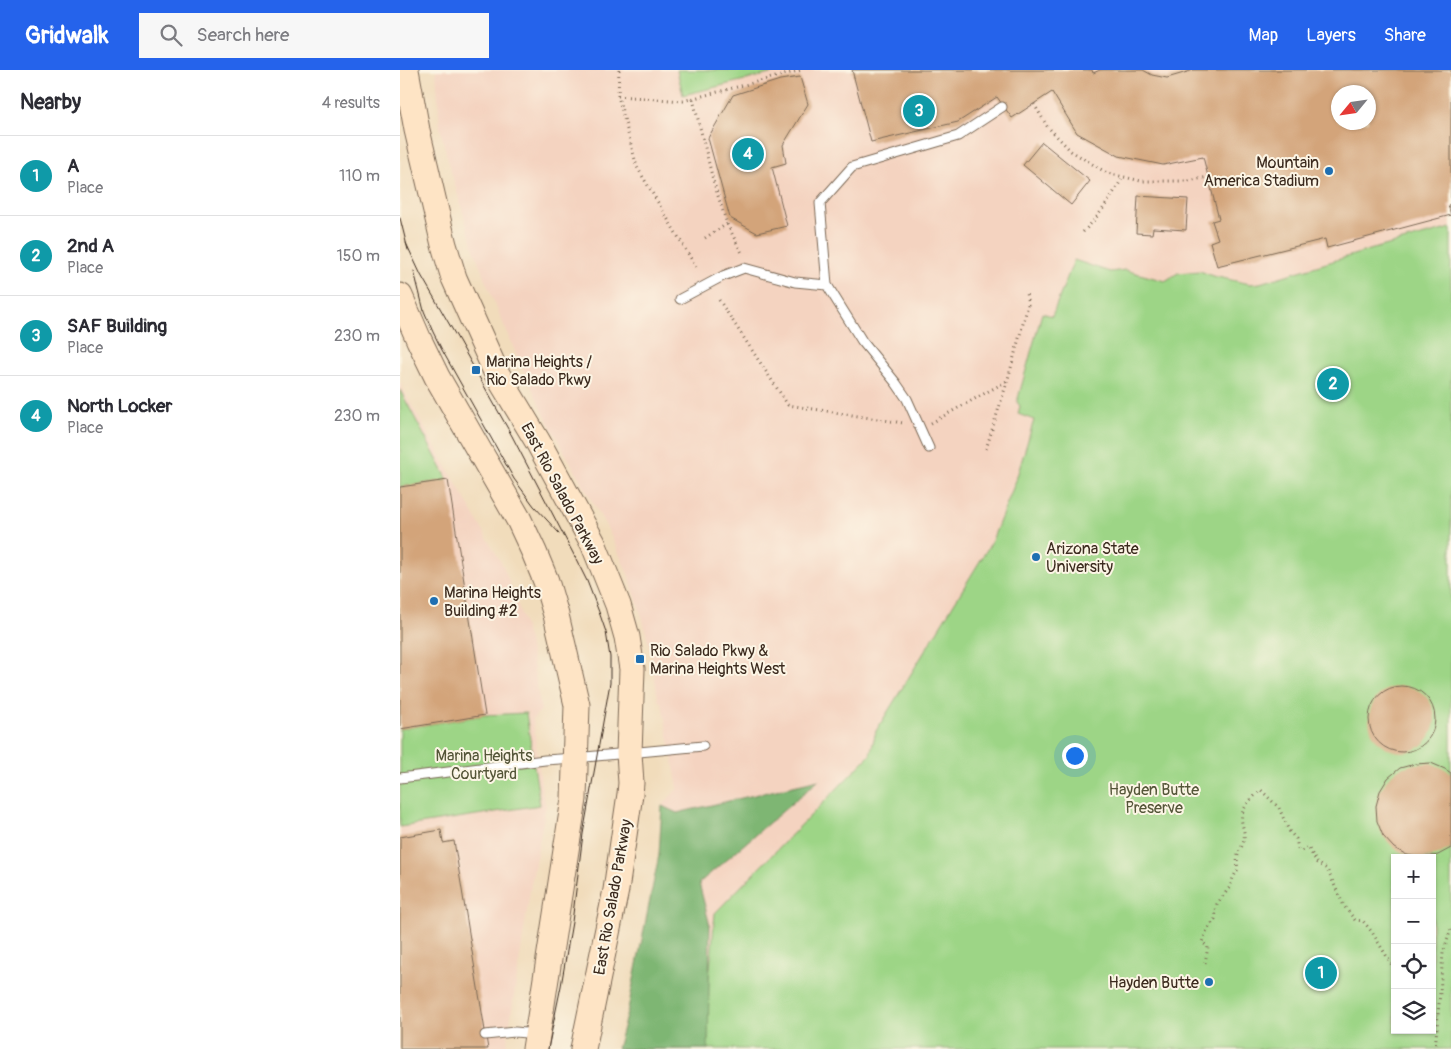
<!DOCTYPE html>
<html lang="en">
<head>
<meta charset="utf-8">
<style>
  :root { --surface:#fff; --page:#f7f7f7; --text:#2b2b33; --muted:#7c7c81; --line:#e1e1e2; --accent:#2563eb }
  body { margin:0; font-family:Pangolin,sans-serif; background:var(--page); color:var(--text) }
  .controls { position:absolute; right:15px; bottom:15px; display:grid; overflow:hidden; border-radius:0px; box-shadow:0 1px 4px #0004 }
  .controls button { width:45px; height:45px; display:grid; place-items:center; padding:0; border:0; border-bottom:1px solid var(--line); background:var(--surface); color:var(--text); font:25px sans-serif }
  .compass { position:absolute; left:931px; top:15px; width:45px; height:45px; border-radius:50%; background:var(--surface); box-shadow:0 1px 4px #0004; rotate:241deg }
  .you { position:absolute; left:674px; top:685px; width:18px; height:18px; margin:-12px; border:4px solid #fff; border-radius:50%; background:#1a73e8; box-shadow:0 0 0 8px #1a73e833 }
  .badge { display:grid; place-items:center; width:32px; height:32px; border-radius:50%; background:var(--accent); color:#fff; font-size:16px; font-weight:700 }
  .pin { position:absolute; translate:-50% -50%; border:2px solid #fff; box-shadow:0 1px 5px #0006 }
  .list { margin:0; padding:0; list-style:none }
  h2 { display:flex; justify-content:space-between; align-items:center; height:65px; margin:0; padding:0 20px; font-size:21px }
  h2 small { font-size:16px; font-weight:400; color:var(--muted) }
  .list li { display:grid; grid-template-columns:32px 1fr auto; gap:15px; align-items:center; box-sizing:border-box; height:80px; padding:0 20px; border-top:1px solid var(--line) }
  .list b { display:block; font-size:19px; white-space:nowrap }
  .list p { margin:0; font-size:16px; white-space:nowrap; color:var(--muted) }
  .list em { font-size:16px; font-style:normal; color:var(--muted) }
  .icon { flex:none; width:28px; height:28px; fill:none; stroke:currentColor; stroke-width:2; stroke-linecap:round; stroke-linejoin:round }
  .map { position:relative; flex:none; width:1051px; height:979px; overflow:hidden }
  header { display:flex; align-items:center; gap:30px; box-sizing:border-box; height:70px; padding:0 25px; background:var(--accent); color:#fff }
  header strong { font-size:24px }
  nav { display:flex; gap:28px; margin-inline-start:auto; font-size:18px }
  .search { width:350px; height:45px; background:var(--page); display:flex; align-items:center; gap:12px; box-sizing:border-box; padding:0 18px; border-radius:0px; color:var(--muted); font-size:19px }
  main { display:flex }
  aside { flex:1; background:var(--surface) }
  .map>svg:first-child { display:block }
  .built { fill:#f4d3c0; fill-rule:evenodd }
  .green { fill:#9dd586; stroke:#6c8052; fill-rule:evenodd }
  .forest { fill:#7eb673; stroke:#5c7048 }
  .building { fill:#d3a47a; fill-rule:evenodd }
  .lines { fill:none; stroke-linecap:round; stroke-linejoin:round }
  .service-casing { stroke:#7b6855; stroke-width:11 }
  .secondary-casing { stroke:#7b6855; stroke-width:27 }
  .path { stroke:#7b6855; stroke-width:3; stroke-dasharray:1 4; stroke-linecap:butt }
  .service { stroke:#fff; stroke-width:9 }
  .secondary { stroke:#fee4c5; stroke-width:25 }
  .tram { stroke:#3b2a1e; stroke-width:1 }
  .poi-dot { fill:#1f6fb2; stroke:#fcf5e5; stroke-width:2 }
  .labels { text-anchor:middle; stroke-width:4; stroke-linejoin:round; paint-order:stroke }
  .poi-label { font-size:16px; fill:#3b2a1e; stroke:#fcf5e5; text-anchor:start }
  .street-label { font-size:16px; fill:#3b2a1e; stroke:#fcf5e5 }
  .park-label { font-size:16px; fill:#545538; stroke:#fcf5e5 }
</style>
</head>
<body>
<header>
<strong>Gridwalk</strong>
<div class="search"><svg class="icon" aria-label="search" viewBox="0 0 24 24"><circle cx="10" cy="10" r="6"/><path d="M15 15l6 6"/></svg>Search here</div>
<nav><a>Map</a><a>Layers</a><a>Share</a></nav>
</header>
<main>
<aside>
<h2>Nearby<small>4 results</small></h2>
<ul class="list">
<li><span class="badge" style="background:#0f9aa8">1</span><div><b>A</b><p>Place</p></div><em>110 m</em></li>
<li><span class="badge" style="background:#0f9aa8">2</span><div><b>2nd A</b><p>Place</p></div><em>150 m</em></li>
<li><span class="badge" style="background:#0f9aa8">3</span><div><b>SAF Building</b><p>Place</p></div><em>230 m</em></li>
<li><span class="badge" style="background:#0f9aa8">4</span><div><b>North Locker</b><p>Place</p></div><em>230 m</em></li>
</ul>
</aside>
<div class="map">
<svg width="1051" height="979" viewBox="0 0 1051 979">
  <rect width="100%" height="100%" fill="#fcf5e5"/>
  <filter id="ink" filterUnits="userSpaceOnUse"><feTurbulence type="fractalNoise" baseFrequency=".02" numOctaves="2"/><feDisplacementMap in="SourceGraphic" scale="10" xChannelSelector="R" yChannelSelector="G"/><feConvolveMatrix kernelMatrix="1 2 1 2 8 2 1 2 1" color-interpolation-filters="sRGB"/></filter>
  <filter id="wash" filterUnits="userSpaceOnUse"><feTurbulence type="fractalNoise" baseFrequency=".0096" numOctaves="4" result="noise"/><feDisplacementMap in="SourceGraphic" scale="20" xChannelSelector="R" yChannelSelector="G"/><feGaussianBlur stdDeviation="1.12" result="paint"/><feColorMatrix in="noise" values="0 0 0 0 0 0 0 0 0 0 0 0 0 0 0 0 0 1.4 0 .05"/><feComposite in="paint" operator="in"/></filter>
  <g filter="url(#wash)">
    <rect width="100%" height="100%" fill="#f1dcbb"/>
    <path class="built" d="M36 0H1051V511L222 972 259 785 262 736 278 718 262 634 258 630 252 588 243 550 230 509 211 465 148 352 119 291 86 212 73 177 48 91 40 58ZM938 22H968V52H938Z
      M0 312 6 325 103 496 118 535 129 571 141 640 133 649 142 720 146 736 131 814 106 979H0Z"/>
    <path class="green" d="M277 0H386L283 25Z
      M1051 158V979H221L308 921 315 843 470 685 476 661 591 473 615 413 634 350 618 344 620 336 617 332 642 243 652 246 674 190 710 202 725 200 765 211 778 203 800 201 813 206 850 214 860 213 973 179ZM995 788H1032V960H995Z
      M0 320 48 410 0 417Z
      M126 643 140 735 0 757V659L85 645Z"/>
    <path class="forest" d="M419 710 299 813 310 856 308 979H217L228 939 259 785 262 736 277 743Z"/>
    <g id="blocks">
      <path class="building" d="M452 0H692L693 3 700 0H743L752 5 767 8 794 0H1051V134L1048 135 1051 145 927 178 925 169 817 196 810 172 818 169 812 151 819 149 803 87 763 95 719 86 677 63 652 22 612 48 597 27 558 52 471 72ZM938 22H968V52H938Z
        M400 7 408 34 383 75 386 93 372 97 387 156 357 163 330 148 308 68 333 25 380 10Z
        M642 72 690 111 671 135 623 95Z
        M738 126 788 129 786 160 753 158 752 164 736 163Z
        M48 410 85 645 0 659V417Z
        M969 649a33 33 0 1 1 66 0a33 33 0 1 1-66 0Z
        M1031 693 1045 699 1051 703V778L1038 785 1022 788 1007 785 994 778 983 766 977 751 976 736 980 721 988 708 1000 698 1015 694Z
        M41 760 43 773 54 771 88 979H0V767Z"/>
    </g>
  </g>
  <g filter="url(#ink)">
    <use href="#blocks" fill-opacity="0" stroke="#7b6855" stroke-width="1"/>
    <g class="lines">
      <g class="service-casing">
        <path id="service" d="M280 229 323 206 344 198 395 212 427 215
          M529 378 507 329 496 313 462 271 427 215 420 133 452 97 558 66 602 37
          M0 708 145 690 175 688 303 676
          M85 965 115 962 137 964"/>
      </g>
      <g class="secondary-casing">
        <path id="secondary" d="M6 0 17 60 44 175 54 208 97 304 138 372 193 473 218 535 227 567 232 599 229 683 231 713 230 724 216 820 183 979
          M0 226 19 270 37 307 119 450 134 482 146 511 156 545 177 635 174 729 135 979"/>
      </g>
      <path class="path" d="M219 0 218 26 237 97 296 197
        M218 26 283 31 402 0
        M293 29 313 110 327 154 343 185
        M634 34 647 56 671 81 707 103 741 111H788L808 107
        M683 162C701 144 710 129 723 107
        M305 168 327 154
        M319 230 388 335 503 353
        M531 353 607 311
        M586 379 608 309 628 235 626 223
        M805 893 808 877 802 872 807 860 815 849 817 834 830 817 833 808 838 799C835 782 841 783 844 769 845 763 843 758 842 753 839 739 852 728 861 720L879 738 889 761 896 769 898 779 901 781 908 777 917 793 927 799 944 836 955 850 963 851 972 862 995 900
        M1032 944 1037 946
        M1035 979 1040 923 1043 883 1051 859"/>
      <use href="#service" class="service"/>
      <use href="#secondary" class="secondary"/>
      <path class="tram" d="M0 148 8 180
        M6 173 21 205 59 271 112 366 174 485 187 511 199 542 206 562 210 587V613L183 764 172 852 161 916 148 979
        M14 201 24 241 33 262 42 280 114 409 134 436 159 463"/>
    </g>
  </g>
  <g class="poi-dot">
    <circle cx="929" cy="101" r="5"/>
    <rect x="71" y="295" width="10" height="10" rx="2.5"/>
    <circle cx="636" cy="487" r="5"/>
    <circle cx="34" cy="531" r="5"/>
    <rect x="235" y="584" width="10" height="10" rx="2.5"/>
    <circle cx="809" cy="912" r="5"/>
  </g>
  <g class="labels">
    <g class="poi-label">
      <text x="919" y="98" text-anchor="end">Mountain<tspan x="919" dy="18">America Stadium</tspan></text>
      <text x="86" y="297">Marina Heights /<tspan x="86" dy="18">Rio Salado Pkwy</tspan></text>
      <text x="646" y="484">Arizona State<tspan x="646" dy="18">University</tspan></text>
      <text x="44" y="528">Marina Heights<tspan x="44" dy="18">Building #2</tspan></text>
      <text x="250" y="586">Rio Salado Pkwy &amp;<tspan x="250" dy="18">Marina Heights West</tspan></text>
      <text x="799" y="918" text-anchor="end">Hayden Butte</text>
    </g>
    <g class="street-label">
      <text transform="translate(163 423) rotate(62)" y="6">East Rio Salado Parkway</text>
      <text transform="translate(212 827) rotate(-80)" y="6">East Rio Salado Parkway</text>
    </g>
    <g class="park-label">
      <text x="84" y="691">Marina Heights<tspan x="84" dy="18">Courtyard</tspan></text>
      <text x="754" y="725">Hayden Butte<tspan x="754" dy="18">Preserve</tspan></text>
    </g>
  </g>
</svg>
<div class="controls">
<button>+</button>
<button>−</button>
<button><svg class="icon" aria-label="locate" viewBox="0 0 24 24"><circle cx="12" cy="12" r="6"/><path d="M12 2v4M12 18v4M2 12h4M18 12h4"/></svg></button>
<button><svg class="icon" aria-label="layers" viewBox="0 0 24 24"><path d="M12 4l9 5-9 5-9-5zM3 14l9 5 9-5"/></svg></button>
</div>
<svg class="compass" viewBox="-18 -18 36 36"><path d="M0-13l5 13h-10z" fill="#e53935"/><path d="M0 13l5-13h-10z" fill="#7c7c81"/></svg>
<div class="you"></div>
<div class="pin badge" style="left:921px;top:903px;background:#0f9aa8">1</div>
<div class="pin badge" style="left:933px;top:314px;background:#0f9aa8">2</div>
<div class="pin badge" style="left:519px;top:41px;background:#0f9aa8">3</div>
<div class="pin badge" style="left:348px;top:84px;background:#0f9aa8">4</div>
</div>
</main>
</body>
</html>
